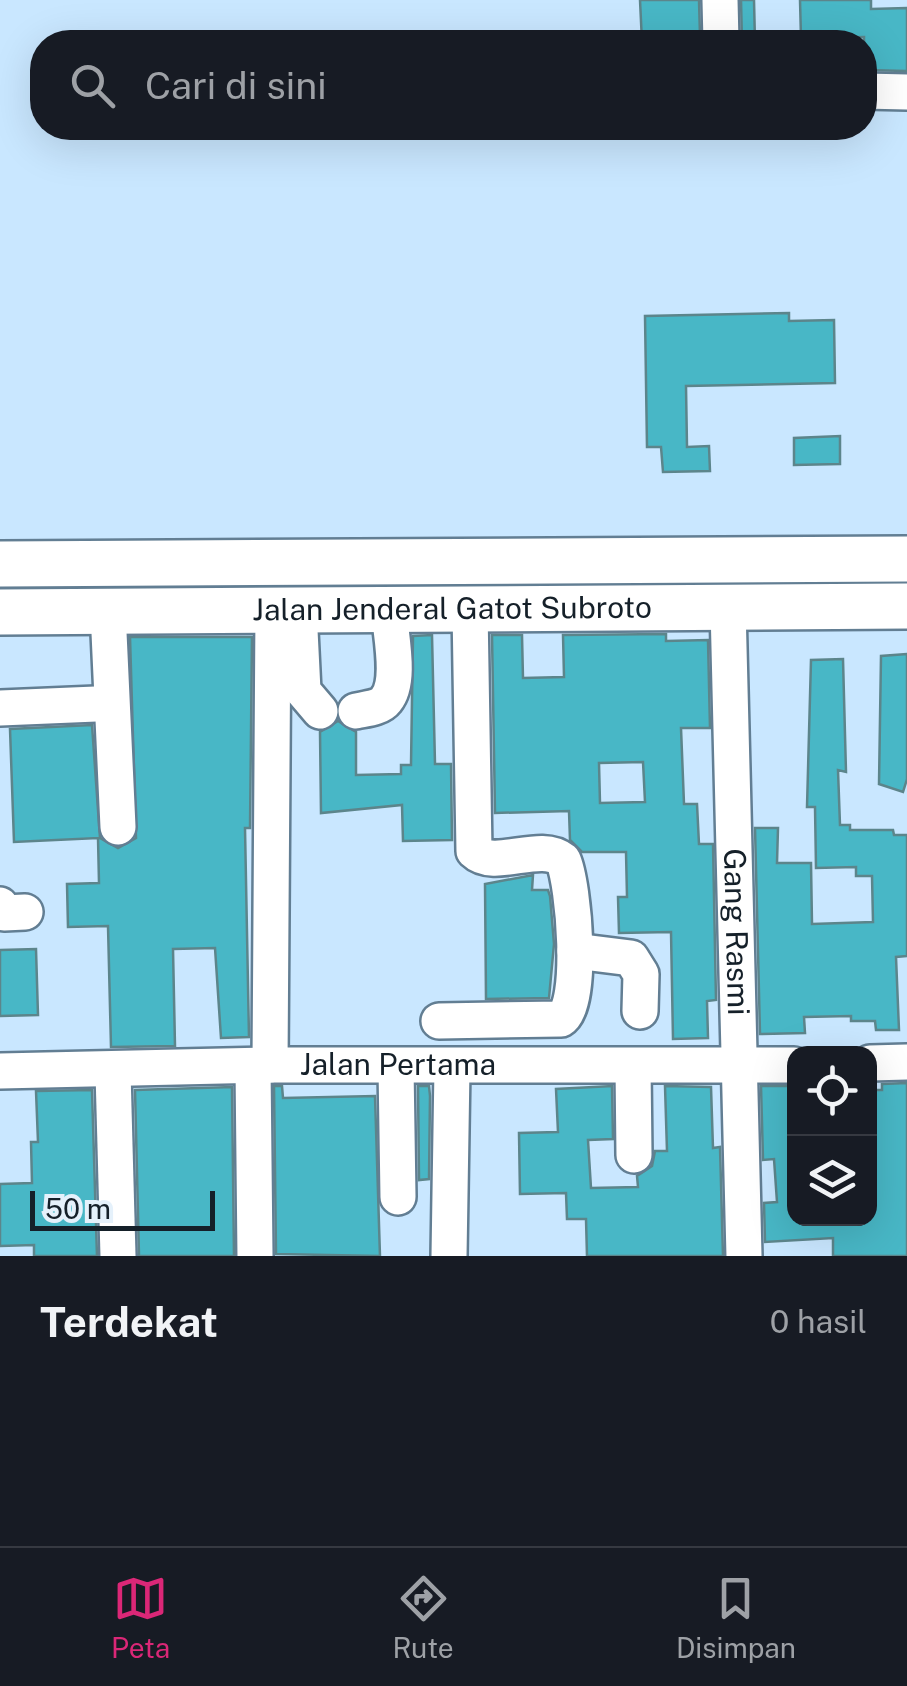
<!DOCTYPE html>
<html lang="id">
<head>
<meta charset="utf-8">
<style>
  :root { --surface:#171b24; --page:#20242c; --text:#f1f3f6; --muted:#9ea1a6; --line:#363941; --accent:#db2777 }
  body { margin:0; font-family:"Public Sans",sans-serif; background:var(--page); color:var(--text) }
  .controls { position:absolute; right:30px; bottom:30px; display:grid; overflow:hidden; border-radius:20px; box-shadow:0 10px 40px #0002 }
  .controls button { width:90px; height:90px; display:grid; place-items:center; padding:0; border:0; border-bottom:2px solid var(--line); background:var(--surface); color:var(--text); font:50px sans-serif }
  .scale { position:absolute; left:30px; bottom:25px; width:185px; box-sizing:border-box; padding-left:10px; border:5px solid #152029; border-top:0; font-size:28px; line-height:35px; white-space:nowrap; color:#152029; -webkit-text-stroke:8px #e5f1fb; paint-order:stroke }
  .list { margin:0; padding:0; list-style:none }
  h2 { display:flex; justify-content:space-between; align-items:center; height:130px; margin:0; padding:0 40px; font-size:42px }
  h2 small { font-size:32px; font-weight:400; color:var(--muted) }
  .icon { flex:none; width:55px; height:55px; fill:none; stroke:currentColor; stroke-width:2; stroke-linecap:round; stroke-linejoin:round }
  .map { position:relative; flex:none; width:907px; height:1256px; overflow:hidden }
  .search { position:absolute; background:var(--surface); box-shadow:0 10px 40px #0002; left:30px; right:30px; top:30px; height:110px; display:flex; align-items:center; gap:25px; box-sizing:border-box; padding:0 35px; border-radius:40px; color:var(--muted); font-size:38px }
  .sheet { height:290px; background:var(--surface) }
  nav { display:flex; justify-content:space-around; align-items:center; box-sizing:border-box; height:140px; border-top:2px solid var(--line); background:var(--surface); font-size:28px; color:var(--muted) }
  nav a { display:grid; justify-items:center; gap:5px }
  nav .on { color:var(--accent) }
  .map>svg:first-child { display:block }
  .building { fill:#48b7c6; stroke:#5c858b; stroke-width:2.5; fill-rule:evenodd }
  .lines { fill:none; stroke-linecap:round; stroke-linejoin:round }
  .minor-casing { stroke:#627e93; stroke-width:40 }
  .major-casing { stroke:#627e93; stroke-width:50 }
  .minor { stroke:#fff; stroke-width:35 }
  .major { stroke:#fff; stroke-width:45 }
  .labels { text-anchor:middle; stroke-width:8; stroke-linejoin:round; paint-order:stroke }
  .street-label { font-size:30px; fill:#152029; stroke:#e5f1fb }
</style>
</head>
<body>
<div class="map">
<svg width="907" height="1256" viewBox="0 0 907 1256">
  <rect width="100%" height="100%" fill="#c9e7ff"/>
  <path class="building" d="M640 0H699L700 36 677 37V42H642Z
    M741 0H754L755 42H742Z
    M800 0H871V9L907 8V71L864 70V37L801 38Z
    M789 313V321L834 320 835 383 686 386 687 447 709 446 710 471 663 472 661 447H647L645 316Z
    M840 436V464L794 465V438Z
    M666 634V641L708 640 710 728H681L684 804H697L699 844H713L716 1000 707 1001 708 1038 673 1039 671 932 619 933 618 897H627L626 852H582L570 840 569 811 495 813 492 635H522L523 678 564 677 563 635ZM643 762 645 802 600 803 599 763Z
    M432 635 435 764H451L452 840 403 841 402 805 321 813 320 732 338 721 356 732V775L401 774V765H411L413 636Z
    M130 637H252L250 828H245L249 1037 221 1038 215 948 173 949 175 1046 111 1047 108 926 68 927 67 884 99 883 98 838 14 842 10 729 92 725 100 838 118 848 136 838Z
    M907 654V779L903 792 879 784 881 656Z
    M843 659 846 772 838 770 840 825H850V830H893L894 835H907V956L896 957 899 1030H876L875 1021H851V1016L804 1017 805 1033 760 1034 755 828H778L777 863H811L812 924 873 922 872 876H856V867L816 868 815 807H807L811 660Z
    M533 875 532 890H548L550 896 554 944 549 998 486 999 485 884Z
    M36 949 38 1015 0 1016V950Z
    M907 1083V1256H833V1238L765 1242 764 1203 777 1202 774 1159 763 1160 761 1086H794V1218H870V1090H882V1084Z
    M274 1086H282L283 1098 375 1096 380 1256 276 1254Z
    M418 1086H429L430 1096 429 1179 419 1180Z
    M612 1086 613 1139 588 1140 591 1188 638 1187 637 1176 652 1166 655 1151H667L665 1086 711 1087 713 1148 720 1147 723 1256H587L586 1219H567L566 1193 520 1194 519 1133 558 1132 556 1089Z
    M232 1087 234 1256H139L135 1090Z
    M92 1090 97 1256H34V1245L0 1246V1184L32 1183 31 1142H38L36 1091Z"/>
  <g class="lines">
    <g class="minor-casing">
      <g id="minor">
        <path d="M720 0 721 42"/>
        <path d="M864 91 907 92"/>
        <path id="s1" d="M728 607 744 1256"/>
        <path d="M299 610 303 691 320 711"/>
        <path d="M108 611 118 827"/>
        <path d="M0 708 96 704"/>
        <path d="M356 711C365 709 380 708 386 700 402 681 390 633 389 609"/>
        <path d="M0 905 4 913 25 912"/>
        <path d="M575 951 631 958 641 974 640 1011"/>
        <path d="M439 1021 561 1019C584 1006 574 884 563 860 540 841 495 871 474 851L470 609"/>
        <path d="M870 1063 907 1062"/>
        <path d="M270 1065 273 610"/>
        <path d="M253 1067 255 1256"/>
        <path d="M396 1067 398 1197"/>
        <path d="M633 1067 634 1155"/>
        <path id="s2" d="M0 1071 270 1065H794"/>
        <path d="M113 1072 118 1256"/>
        <path d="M449 1256 452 1068"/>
      </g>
    </g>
    <g class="major-casing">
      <g id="major">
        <path d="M0 564 907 559"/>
        <path id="s3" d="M0 612 907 606"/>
      </g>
    </g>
    <use href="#minor" class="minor"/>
    <use href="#major" class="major"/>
  </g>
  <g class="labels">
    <g class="street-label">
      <text dy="10" stroke="none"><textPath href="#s3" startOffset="452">Jalan Jenderal Gatot Subroto</textPath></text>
      <text dy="10" stroke="none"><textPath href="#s1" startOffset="325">Gang Rasmi</textPath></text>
      <text dy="10" stroke="none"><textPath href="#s2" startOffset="398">Jalan Pertama</textPath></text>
    </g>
  </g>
</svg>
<div class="controls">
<button><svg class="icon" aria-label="locate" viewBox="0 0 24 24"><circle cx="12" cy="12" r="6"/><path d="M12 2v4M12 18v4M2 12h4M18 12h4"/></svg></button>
<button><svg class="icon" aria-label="layers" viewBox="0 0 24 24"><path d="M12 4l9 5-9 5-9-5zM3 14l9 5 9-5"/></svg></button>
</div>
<div class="scale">50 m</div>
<div class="search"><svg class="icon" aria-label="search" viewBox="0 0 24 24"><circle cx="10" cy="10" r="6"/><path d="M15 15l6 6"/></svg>Cari di sini</div>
</div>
<section class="sheet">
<h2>Terdekat<small>0 hasil</small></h2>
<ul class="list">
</ul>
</section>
<nav>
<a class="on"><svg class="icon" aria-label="map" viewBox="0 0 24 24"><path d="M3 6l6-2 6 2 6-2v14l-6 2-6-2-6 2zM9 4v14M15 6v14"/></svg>Peta</a>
<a><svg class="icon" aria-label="directions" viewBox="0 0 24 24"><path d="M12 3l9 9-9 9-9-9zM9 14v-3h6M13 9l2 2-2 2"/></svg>Rute</a>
<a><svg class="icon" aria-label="saved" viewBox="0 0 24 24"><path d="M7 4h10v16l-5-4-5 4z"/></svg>Disimpan</a>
</nav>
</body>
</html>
